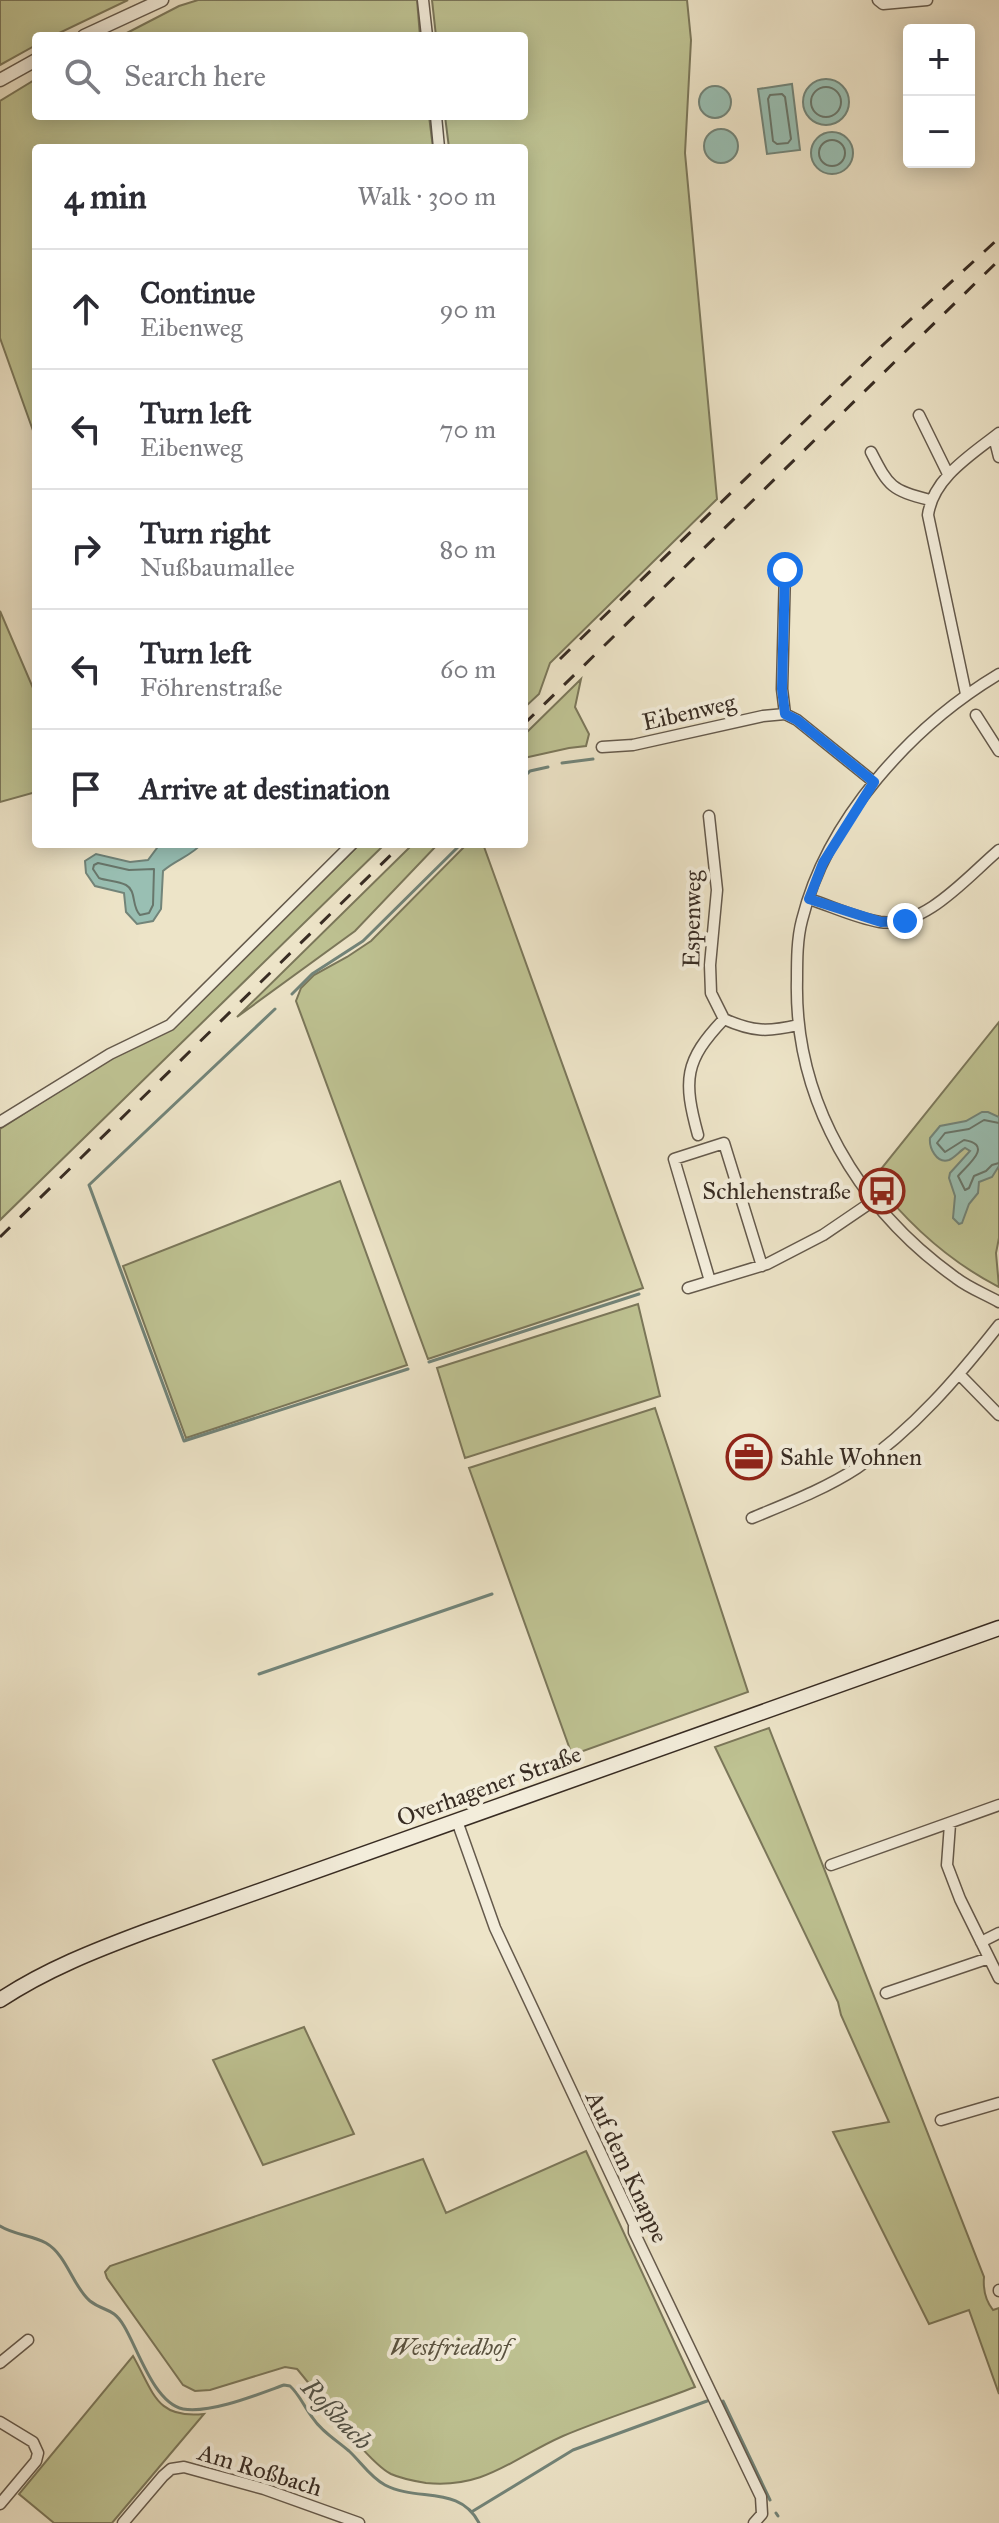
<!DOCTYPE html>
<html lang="en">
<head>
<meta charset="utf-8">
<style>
  :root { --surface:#fff; --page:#f2f2f3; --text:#2b2b33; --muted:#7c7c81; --line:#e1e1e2 }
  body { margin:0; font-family:"IM FELL Great Primer",serif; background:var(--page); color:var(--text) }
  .controls { position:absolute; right:24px; top:24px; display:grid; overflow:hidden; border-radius:8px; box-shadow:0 4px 20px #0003 }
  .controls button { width:72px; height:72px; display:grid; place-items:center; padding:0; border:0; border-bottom:2px solid var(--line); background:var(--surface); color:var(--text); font:40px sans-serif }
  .stop { position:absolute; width:24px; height:24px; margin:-18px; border:6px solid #1a73e8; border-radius:50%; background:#fff }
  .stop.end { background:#1a73e8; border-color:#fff; box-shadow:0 2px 8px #0008 }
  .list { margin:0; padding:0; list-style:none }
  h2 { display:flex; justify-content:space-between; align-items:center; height:104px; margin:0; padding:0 32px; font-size:34px }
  h2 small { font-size:26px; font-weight:400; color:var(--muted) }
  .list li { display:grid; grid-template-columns:52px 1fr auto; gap:24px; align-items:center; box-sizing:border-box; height:120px; padding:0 32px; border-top:2px solid var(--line) }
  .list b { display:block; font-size:30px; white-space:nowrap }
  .list p { margin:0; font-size:26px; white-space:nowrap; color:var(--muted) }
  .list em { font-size:26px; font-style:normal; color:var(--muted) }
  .icon { flex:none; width:44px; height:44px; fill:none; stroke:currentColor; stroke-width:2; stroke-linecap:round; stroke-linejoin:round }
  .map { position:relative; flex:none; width:999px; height:2523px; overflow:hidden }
  .search { position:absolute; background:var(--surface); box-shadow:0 4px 20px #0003; left:32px; top:32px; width:496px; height:88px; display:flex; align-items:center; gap:20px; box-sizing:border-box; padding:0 28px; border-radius:8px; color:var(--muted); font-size:30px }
  .panel { position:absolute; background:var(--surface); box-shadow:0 4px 20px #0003; left:32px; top:144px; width:496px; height:704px; border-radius:8px }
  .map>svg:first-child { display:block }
  .green { fill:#bec292; stroke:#7b775a; stroke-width:2 }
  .water { fill:#99bfb3; stroke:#728479; stroke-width:2 }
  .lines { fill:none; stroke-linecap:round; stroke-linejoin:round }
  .shore { stroke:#68766b; stroke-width:2 }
  .stream { stroke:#728479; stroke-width:3 }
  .minor-casing { stroke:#655a4c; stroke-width:13 }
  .tertiary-casing { stroke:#655a4c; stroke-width:15 }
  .secondary-casing { stroke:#382c23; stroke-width:17 }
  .minor { stroke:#f3eddb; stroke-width:10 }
  .tertiary { stroke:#f3eddb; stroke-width:12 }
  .secondary { stroke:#f3eddb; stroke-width:14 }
  .rail { stroke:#382c23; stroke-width:3; stroke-dasharray:14 14; stroke-linecap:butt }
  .route { stroke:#1a73e8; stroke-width:10 }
  .labels { text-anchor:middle; stroke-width:8; stroke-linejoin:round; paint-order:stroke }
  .street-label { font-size:24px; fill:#382c23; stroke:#f3eddb }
  .poi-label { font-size:24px; fill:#382c23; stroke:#f3eddb; text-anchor:end }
  .park-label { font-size:24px; font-style:italic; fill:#5a523f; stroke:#f3eddb }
  .water-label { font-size:26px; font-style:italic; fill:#505147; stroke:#f3eddb }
</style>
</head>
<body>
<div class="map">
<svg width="999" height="2523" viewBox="0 0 999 2523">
  <rect width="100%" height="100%" fill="#ede4c8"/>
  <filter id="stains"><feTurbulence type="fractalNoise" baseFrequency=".0025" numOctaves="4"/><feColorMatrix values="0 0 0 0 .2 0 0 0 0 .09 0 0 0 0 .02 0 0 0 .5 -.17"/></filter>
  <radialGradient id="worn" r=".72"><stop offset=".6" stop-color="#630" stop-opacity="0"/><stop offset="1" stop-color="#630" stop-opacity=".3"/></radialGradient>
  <path class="green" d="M0 0H128L53 36H36V45L0 65Z
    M198 0H417L420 36H121L179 6Z
    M432 0H687L691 40 685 153 717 499 550 663 539 694 524 708V148H449L445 116H524V36H436Z
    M36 79V116H429L433 148H36V439L0 338V101Z
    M0 611 36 695V792L0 802Z
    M581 679 575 707 589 734 586 746 569 748 524 758V735Z
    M360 844H385L0 1220V1129L111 1058 172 1029Z
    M413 844H438L355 931 237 1017Z
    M467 844H483L643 1288 428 1359 296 1001 301 988 314 975 347 957 371 941Z
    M999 1022V1238L996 1253 999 1287C948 1261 908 1224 873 1179Z
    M340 1181 407 1365 186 1438 123 1266Z
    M638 1304 660 1396 465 1458 437 1368Z
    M655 1408 748 1692 572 1755 469 1468Z
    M769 1728 984 2277C983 2289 985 2300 993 2310L999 2308V2394L969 2310 929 2324 833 2132 889 2122 841 2015 838 2002 715 1747Z
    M304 2027 354 2134 263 2165 213 2060Z
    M586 2151 695 2387C651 2404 606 2418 563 2436 513 2458 485 2489 426 2483 414 2481 402 2479 391 2474 366 2461 318 2393 297 2369L285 2367 210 2390 195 2391 183 2385 107 2278 105 2272 110 2266 423 2159 446 2213Z
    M133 2356C154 2393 156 2419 204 2414L112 2523H54L19 2494Z"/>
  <path class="water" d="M803 102a23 23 0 1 1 46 0a23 23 0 1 1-46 0Z
    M792 84 800 150 767 154 758 89Z
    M699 102a16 16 0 1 1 32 0a16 16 0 1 1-32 0Z
    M704 146a17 17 0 1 1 34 0a17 17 0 1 1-34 0Z
    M811 153a21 21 0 1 1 42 0a21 21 0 1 1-42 0Z
    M160 844H201C193 855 175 860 163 871L161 909 153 921 137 924 126 912 124 893 95 886 86 873 85 861 96 854 130 862 148 860Z
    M982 1112H988L999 1117V1166L992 1177 979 1182 978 1193 969 1204 962 1223 959 1224 953 1218 955 1196 949 1178 950 1173 970 1151 965 1148C961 1150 954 1158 949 1160 936 1164 929 1147 930 1138L940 1126 966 1121Z"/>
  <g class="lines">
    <path class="shore" d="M811 102a15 15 0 1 1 30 0a15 15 0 1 1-30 0Z
      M782 94 785 97 791 139 788 143 777 144 773 141 768 99 770 95Z
      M819 153a13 13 0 1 1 26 0a13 13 0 1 1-26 0Z
      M98 863 129 870 154 869 153 905 149 913 140 915C131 906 137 891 126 885 118 881 107 881 99 878L93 869 94 865Z
      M999 1123 984 1120 969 1129 945 1133 937 1143 945 1152 964 1140C995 1145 966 1166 958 1176L965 1190 969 1188 974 1176 986 1171 992 1165 999 1163"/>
    <path class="stream" d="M562 763 593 759
      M524 777 530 771 548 767
      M292 994 312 974 363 941 461 844
      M275 1009 89 1185 184 1441 408 1369
      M429 1362 639 1294
      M259 1674 492 1594
      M0 2226C14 2235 32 2235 46 2243 67 2255 73 2287 90 2301 104 2312 113 2307 124 2326 138 2349 154 2403 183 2409 210 2414 259 2394 284 2385L290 2386C300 2395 304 2407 312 2417 321 2431 336 2440 349 2451 361 2462 370 2477 385 2485 418 2502 460 2485 479 2523
      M723 2401 770 2500
      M473 2511 573 2450 707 2401
      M776 2513 778 2516"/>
    <g class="minor-casing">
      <path id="minor" d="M423 0 427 36
        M878 0 883 4 927 0
        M436 116 439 148
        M919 415 948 474
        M994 437 999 457
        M871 452C889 487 891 490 930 500
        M999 674C912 726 827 819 802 920 797 939 797 960 797 980 794 1101 859 1209 956 1278 969 1288 985 1294 999 1302
        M966 694 928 515C933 478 971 455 999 433
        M785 714 782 689 785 570
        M976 715 999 751
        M602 747 633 745 763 716 785 714 797 720 874 782
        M709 816 717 890 710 965 711 993 724 1019
        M809 899C831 906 856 918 880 922 925 928 967 877 999 850
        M0 1122 110 1054 170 1025 352 844
        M698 1135C683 1080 684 1061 724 1019 753 1032 768 1032 798 1025
        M710 1281 674 1159 724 1143 762 1266
        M688 1288 767 1264 823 1235 873 1201
        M960 1375 999 1415
        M752 1518C788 1503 825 1489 857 1468 913 1430 958 1377 999 1325
        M457 1821 495 1928 634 2224V2232L761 2497 762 2514 754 2523
        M950 1824 947 1865 960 1899 999 1978
        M831 1865 999 1805
        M981 1942 999 1933
        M886 1993 989 1958
        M941 2120 999 2103
        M999 2291V2290
        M0 2363 28 2340
        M0 2422 33 2442 38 2453 36 2461 0 2504
        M123 2523 163 2476 171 2469 184 2467 264 2489 359 2523"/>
    </g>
    <g class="tertiary-casing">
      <path id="tertiary" d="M84 36 162 0
        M0 80 36 60"/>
    </g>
    <g class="secondary-casing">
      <path id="secondary" d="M0 2000C45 1970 96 1950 147 1931L999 1628"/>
    </g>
    <use href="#minor" class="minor"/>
    <use href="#tertiary" class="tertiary"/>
    <use href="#secondary" class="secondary"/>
    <path class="rail" d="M560 659 885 343 999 238
      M524 724 999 260
      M0 1237 402 844"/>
  </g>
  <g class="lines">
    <path class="route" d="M785 570 782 689 785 714 797 720 874 782 823 863 809 899 881 922 905 921"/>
  </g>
  <defs>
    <g id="bus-ring" transform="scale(2.3)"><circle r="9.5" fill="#f3eddb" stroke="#8f2418" stroke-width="1.5"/><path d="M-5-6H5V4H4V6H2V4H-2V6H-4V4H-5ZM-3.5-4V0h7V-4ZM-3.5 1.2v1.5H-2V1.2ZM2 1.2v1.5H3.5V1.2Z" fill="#8f2418"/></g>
    <g id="office-ring" transform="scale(2.3)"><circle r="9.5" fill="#f3eddb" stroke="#8f2418" stroke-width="1.5"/><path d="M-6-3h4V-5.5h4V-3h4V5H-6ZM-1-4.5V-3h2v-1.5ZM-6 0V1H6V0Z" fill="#8f2418"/></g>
  </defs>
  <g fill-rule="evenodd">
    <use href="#bus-ring" x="882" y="1191"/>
    <use href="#office-ring" x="749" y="1457"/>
  </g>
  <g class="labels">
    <g class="street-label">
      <text transform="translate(689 712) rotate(-13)" y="8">Eibenweg</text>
      <text transform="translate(692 919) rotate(-89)" y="8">Espenweg</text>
      <text transform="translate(489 1786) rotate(-20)" y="8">Overhagener Straße</text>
      <text transform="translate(627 2167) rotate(65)" y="8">Auf dem Knappe</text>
      <text transform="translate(260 2470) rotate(17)" y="8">Am Roßbach</text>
    </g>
    <g class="poi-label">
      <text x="851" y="1199">Schlehenstraße</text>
      <text x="780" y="1465" text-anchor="start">Sahle Wohnen</text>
    </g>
    <g class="park-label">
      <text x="450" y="2355">Westfriedhof</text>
    </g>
    <g class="water-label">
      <text transform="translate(337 2414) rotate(46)" y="9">Roßbach</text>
    </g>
  </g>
  <rect width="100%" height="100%" filter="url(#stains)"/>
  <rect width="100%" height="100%" fill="url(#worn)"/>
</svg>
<div class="controls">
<button>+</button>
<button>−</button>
</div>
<div class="stop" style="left:785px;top:570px"></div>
<div class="stop end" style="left:905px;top:921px"></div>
<div class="search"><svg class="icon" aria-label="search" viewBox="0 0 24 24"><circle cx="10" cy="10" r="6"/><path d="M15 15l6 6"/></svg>Search here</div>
<section class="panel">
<h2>4 min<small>Walk · 300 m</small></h2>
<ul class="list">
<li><svg class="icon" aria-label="ahead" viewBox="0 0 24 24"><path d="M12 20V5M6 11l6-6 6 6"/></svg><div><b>Continue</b><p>Eibenweg</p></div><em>90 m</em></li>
<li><svg class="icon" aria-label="left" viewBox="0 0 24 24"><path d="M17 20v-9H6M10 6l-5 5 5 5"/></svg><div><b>Turn left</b><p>Eibenweg</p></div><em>70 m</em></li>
<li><svg class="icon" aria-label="right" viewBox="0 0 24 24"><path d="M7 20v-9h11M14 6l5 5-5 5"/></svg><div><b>Turn right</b><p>Nußbaumallee</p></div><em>80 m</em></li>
<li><svg class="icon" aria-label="left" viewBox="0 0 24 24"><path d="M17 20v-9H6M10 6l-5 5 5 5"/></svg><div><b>Turn left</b><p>Föhrenstraße</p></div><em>60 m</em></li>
<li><svg class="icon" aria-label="arrive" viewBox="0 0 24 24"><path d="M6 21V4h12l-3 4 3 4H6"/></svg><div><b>Arrive at destination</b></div></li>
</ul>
</section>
</div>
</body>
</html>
